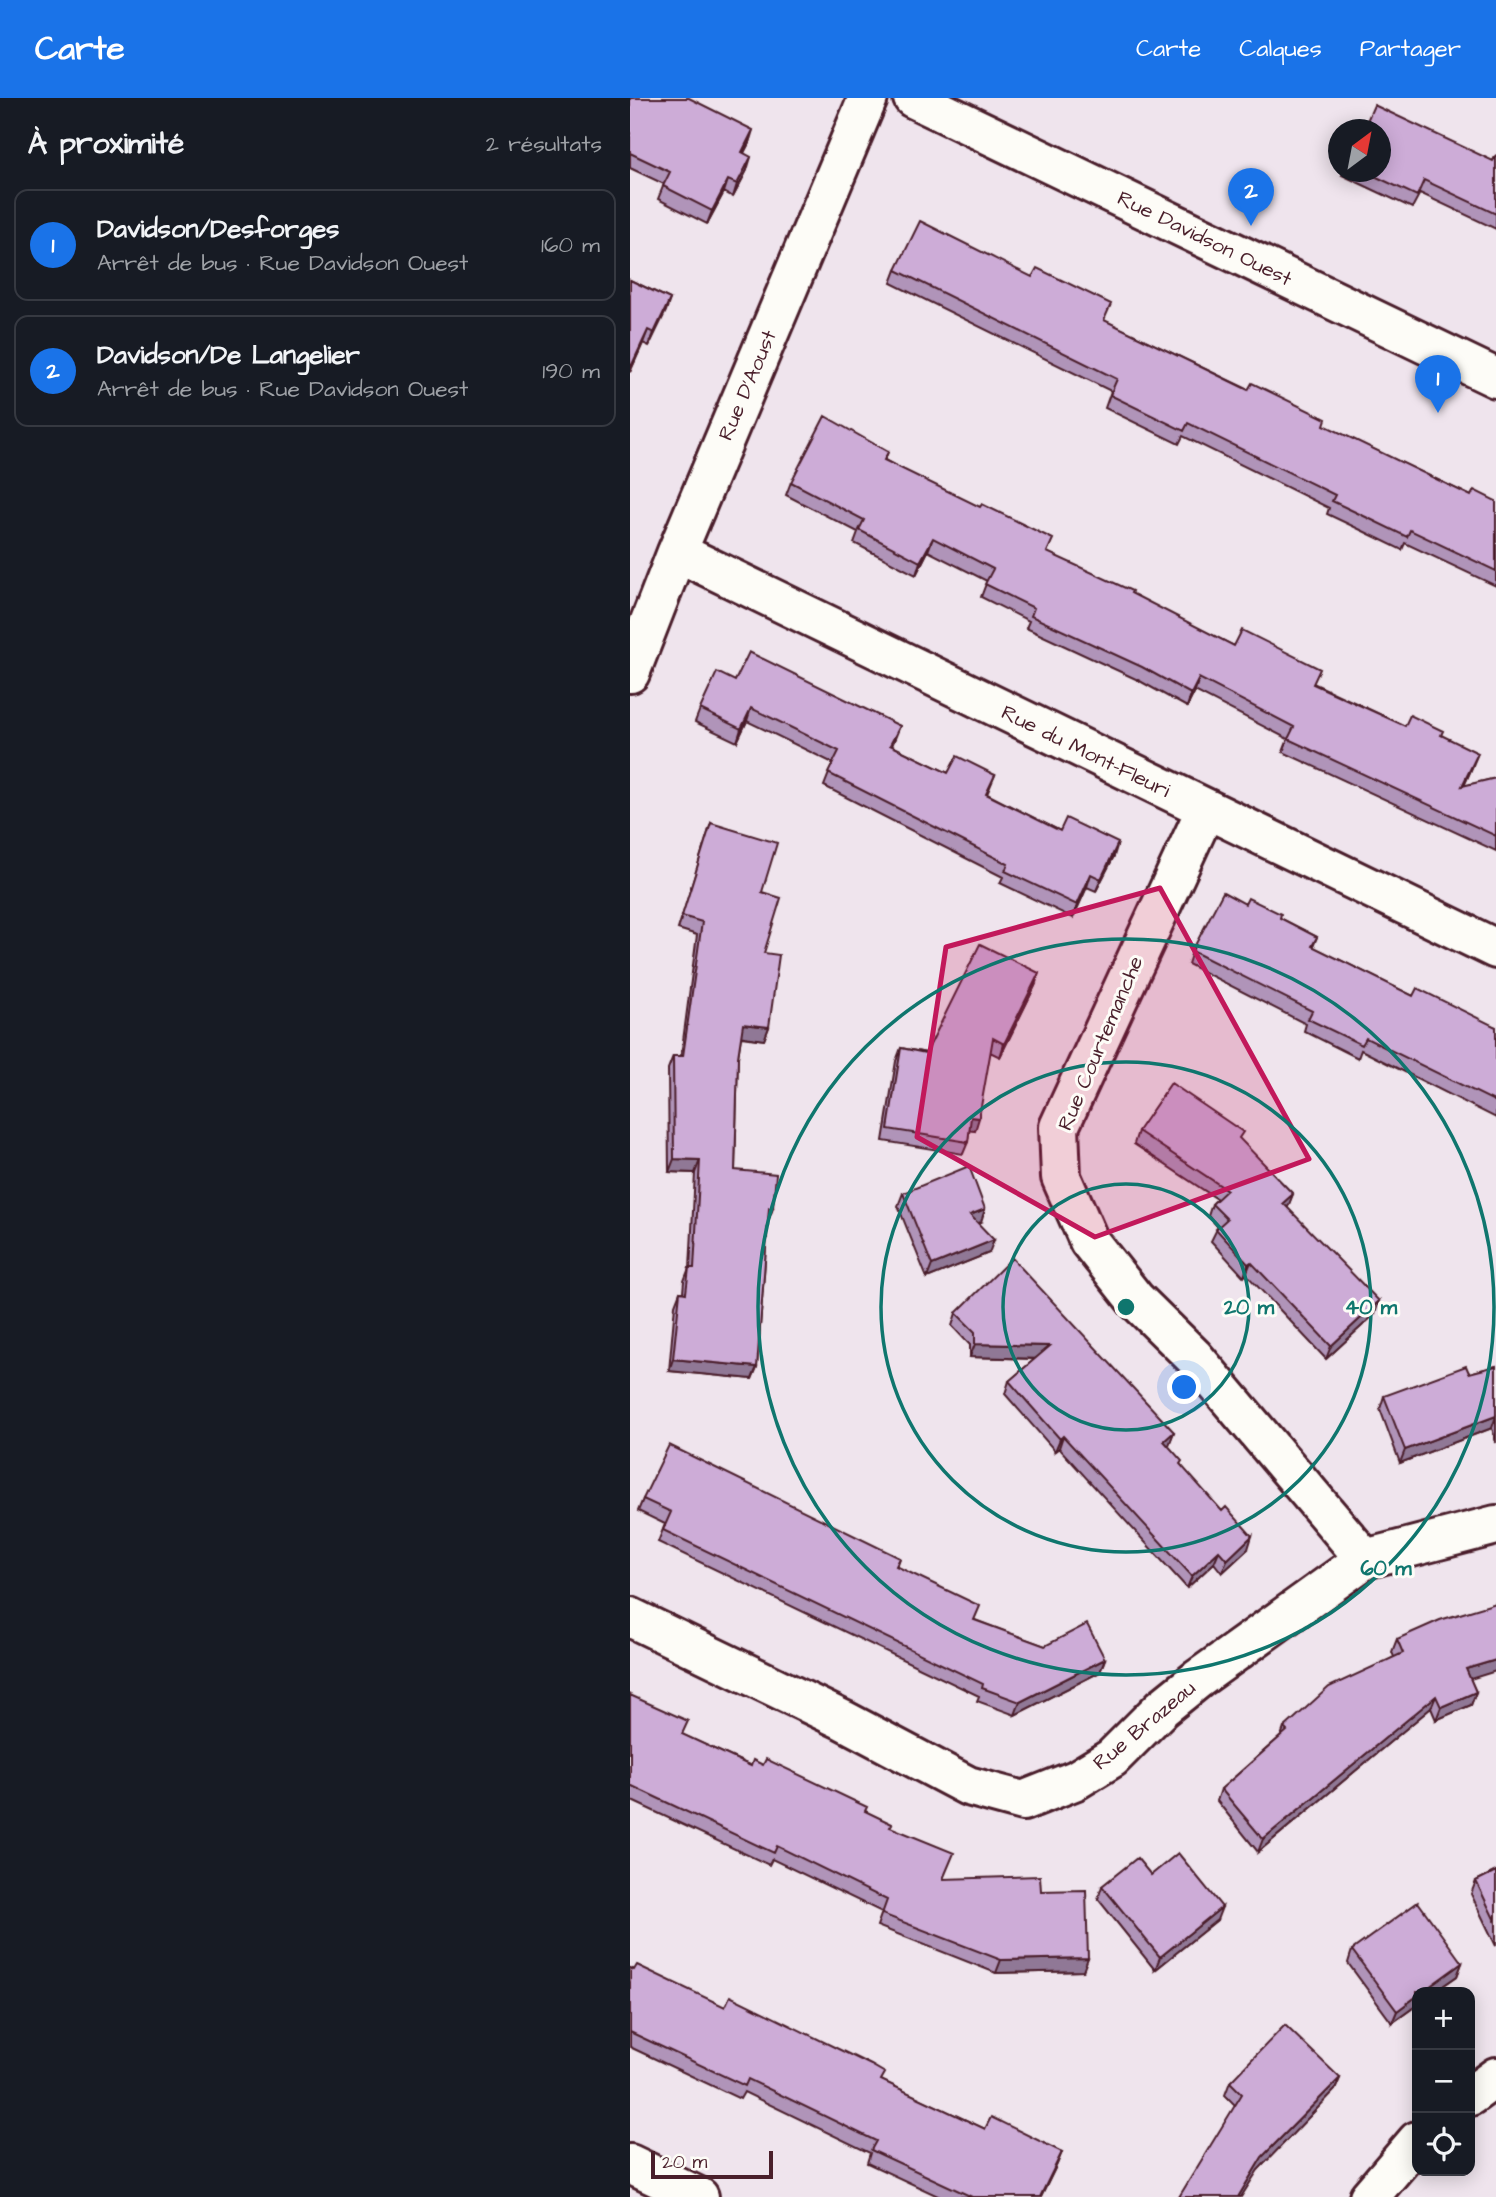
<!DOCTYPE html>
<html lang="fr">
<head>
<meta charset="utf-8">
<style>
  :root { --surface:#171b24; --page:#20242c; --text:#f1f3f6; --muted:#9ea1a6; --line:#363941; --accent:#1a73e8 }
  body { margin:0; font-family:"Architects Daughter",sans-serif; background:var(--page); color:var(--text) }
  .controls { position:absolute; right:21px; bottom:21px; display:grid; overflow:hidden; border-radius:14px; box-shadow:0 4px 18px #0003 }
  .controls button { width:63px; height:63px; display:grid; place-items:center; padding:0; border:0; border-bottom:2px solid var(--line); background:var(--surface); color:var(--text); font:35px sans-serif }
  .compass { position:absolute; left:698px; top:21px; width:63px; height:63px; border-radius:50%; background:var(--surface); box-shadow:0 4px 18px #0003; rotate:32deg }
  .scale { position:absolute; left:21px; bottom:18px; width:122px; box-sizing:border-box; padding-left:7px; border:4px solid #4a1f2b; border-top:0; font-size:19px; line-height:24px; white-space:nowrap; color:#4a1f2b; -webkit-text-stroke:5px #fdfcf7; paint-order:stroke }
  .you { position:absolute; left:555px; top:1290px; width:24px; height:24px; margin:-18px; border:5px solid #fff; border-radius:50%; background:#1a73e8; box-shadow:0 0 0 10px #1a73e833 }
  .badge { display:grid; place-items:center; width:46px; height:46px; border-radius:50%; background:var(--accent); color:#fff; font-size:23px; font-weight:700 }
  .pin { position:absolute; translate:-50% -58px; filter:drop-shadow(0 2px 4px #0008) }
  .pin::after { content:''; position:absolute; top:37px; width:24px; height:21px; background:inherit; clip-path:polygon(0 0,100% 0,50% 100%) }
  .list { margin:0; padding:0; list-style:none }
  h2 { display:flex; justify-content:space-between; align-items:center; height:91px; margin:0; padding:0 28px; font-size:30px }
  h2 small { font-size:23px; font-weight:400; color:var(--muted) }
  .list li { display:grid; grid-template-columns:46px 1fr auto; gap:21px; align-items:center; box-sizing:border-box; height:112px; margin:0 14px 14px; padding:0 14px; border:2px solid var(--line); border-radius:14px }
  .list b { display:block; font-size:26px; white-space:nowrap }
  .list p { margin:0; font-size:23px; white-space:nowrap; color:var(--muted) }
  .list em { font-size:23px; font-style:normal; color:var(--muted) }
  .icon { flex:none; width:38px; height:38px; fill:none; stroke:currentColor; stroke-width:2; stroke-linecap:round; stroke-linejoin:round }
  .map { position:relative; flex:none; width:866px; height:2099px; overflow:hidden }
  header { display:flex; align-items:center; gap:42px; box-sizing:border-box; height:98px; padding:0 35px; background:var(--accent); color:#fff }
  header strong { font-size:33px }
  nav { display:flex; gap:38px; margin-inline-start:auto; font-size:24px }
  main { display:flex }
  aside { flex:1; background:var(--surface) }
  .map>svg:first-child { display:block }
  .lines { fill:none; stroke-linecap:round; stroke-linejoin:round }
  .minor-casing { stroke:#4a1f2b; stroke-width:44 }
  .minor { stroke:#fdfcf7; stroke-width:38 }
  .wall { fill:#b094b9; stroke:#4a1f2b; stroke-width:2 }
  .shaded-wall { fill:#907896; stroke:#4a1f2b; stroke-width:2 }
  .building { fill:#cdacd7; stroke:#4a1f2b; stroke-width:2 }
  .marked { fill:#c2185b; fill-opacity:0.2; stroke:#c2185b; stroke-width:5; stroke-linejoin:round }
  .ring { fill:none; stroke:#0f766e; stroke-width:3.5 }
  .labels { text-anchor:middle; stroke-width:6; stroke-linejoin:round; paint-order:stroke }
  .street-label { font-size:21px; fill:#4a1f2b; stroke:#fdfcf7 }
  .centre { fill:#0f766e; stroke:#fdfcf7; stroke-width:3.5 }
  .ring-label { font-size:21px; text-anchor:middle; font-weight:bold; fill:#0f766e; stroke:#fdfcf7; stroke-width:6; stroke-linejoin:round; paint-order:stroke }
</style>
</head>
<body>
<header>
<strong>Carte</strong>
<nav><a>Carte</a><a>Calques</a><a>Partager</a></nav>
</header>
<main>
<aside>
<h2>À proximité<small>2 résultats</small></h2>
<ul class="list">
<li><span class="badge">1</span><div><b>Davidson/Desforges</b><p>Arrêt de bus · Rue Davidson Ouest</p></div><em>160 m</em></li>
<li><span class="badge">2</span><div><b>Davidson/De Langelier</b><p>Arrêt de bus · Rue Davidson Ouest</p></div><em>190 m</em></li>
</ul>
</aside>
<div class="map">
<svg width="866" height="2099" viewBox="0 0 866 2099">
  <rect width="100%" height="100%" fill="#efe4ed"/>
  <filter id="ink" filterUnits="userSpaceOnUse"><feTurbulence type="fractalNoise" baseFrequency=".0143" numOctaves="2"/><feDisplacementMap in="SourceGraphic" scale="14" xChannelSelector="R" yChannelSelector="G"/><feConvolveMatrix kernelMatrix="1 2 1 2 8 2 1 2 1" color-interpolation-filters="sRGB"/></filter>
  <g filter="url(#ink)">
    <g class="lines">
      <g class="minor-casing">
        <path id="minor" d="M283 0 866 280
          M47 454 866 851
          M0 575 47 454 238 0
          M576 711 429 1029 431 1079 459 1143 505 1201 564 1259 735 1461
          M0 1519 213 1622 338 1688 393 1703 446 1682 482 1660 532 1610 568 1581 735 1461 866 1427
          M840 1998 866 1979
          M0 2066 69 2099
          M739 2099 787 2043"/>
      </g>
      <use href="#minor" class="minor"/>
    </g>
    <path class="wall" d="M0 0 119 45 114 55 117 72 103 99 94 94 77 126 28 101 34 86 0 70Z
      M866 57V131L790 95 782 110 712 77 714 74H751L863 63Z
      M266 172 475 223 841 398 866 403V488L775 445 772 452 733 433 697 416 699 410 553 338 549 346 475 310 481 293 261 185Z
      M0 182 40 201 19 248 13 245 0 274Z
      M258 354 255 362 418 455 604 548 775 628 812 638 843 667 834 688 866 680V753L653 654 658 641 565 593 557 609 508 582 396 530 399 523 351 499 357 483 298 453 286 477 224 445 228 434 156 397 161 384Z
      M105 583 270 628 262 648 318 675 365 677 357 696 430 733 484 758 466 793 457 789 443 820 370 785 373 779 194 688 203 665 117 623 107 644 65 624 70 611Z
      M81 725 132 794 134 855 139 929 134 942 111 939 108 959 105 1072 143 1110 138 1123 127 1269 122 1281 39 1273 45 1207 50 1194H53L54 1183 59 1170H60L65 1075 39 1074 38 971 43 958H51L67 837 48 831Z
      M615 806 650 820 687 839 683 849 783 898 866 929V1020L731 952 728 960 674 933 676 926 558 866 562 853Z
      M405 888 370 959 360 954 345 1033 339 1032 338 1044 333 1056 253 1043 266 963 271 950 296 955Z
      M508 1033 610 1042 663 1096 657 1110 745 1216 696 1261 616 1176 614 1179 581 1143 588 1129 578 1118 582 1106 587 1101 504 1046Z
      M273 1095 351 1124 348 1125 359 1155 297 1180 268 1108Z
      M326 1215 544 1334 538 1348 551 1367 618 1451 592 1475 584 1465 557 1490 429 1350 425 1353 375 1296 379 1283 405 1261 340 1259V1247L322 1228Z
      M866 1268V1345L862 1330 770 1365 750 1311 754 1298Z
      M13 1401 270 1460 267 1469 345 1522 415 1548 475 1561 470 1574 385 1617 347 1603 349 1598 28 1444 35 1426 8 1413Z
      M767 1541 840 1581 846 1594 841 1607 806 1622 801 1610 628 1754 587 1703 591 1691 651 1638 654 1630 764 1559 762 1554Z
      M0 1597 53 1637 121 1668 235 1713 260 1730 314 1781 411 1793 453 1873 366 1875 247 1828 252 1814 142 1761 139 1767 0 1702Z
      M866 1773V1848L841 1796 846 1783Z
      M521 1777 587 1822 525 1872 468 1801 472 1788Z
      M722 1852 832 1865 827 1878 804 1894H787V1907L762 1925 718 1865Z
      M0 1870 252 1983 355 2031 432 2054 427 2066 411 2099H310L237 2065 240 2055 114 1994 110 2001 0 1949Z
      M710 1980 705 1992 628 2072 605 2007 595 1997 600 1984Z"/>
    <path class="shaded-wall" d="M123 32 119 45 107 67 112 54Z
      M121 59 117 72 103 99 107 86Z
      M98 82 94 94 77 126 82 113Z
      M40 201 36 213 19 248 24 235Z
      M18 232 13 245 0 274V271Z
      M303 440 298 453 286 477 290 464Z
      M569 580 565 593 557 609 561 596Z
      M121 610 117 623 107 644 111 631Z
      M848 655 843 667 828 701 832 688Z
      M488 745 484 758 466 793 471 781Z
      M461 776 457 789 443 820 447 807Z
      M409 875 405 888 370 959 374 946Z
      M113 926 139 929 134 942 108 938Z
      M341 1019 349 1020 345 1033 337 1032Z
      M44 1061 70 1062 65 1075 39 1074Z
      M663 1096 658 1109 648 1118 653 1105Z
      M139 1110H143L138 1123 134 1122Z
      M355 1111 351 1124 335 1130 340 1117Z
      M364 1142 359 1155 297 1180 302 1167Z
      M621 1164 616 1176 614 1179 618 1166Z
      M749 1203 745 1216 696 1261 701 1248Z
      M345 1246 420 1248 415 1261 340 1259Z
      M43 1261 127 1269 122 1281 39 1273Z
      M866 1318 862 1330 770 1365 775 1352Z
      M544 1334 539 1347 529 1356 534 1343Z
      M433 1338 429 1350 425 1353 430 1341Z
      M622 1438 618 1451 592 1475 597 1462Z
      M589 1453 584 1465 557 1490 562 1478Z
      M475 1561 470 1574 385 1617 390 1604Z
      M866 1562V1573L831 1584 836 1571Z
      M846 1594 841 1607 806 1622 811 1609Z
      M806 1598 801 1610 628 1754 633 1741Z
      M592 1809 587 1822 525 1872 530 1859Z
      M458 1860 453 1873 366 1875 371 1862Z
      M832 1865 827 1878 804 1894H792Z
      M787 1898V1907L762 1925 767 1913Z
      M710 1980 705 1992 628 2072 611 2099H608L632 2059Z
      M432 2054 427 2066 411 2099H410Z"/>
    <path class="building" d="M0 0H59L123 32 112 54 121 59 107 86 98 82 82 113 33 88 40 74 0 55Z
      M744 7 863 63 866 57V116L794 82 787 98 736 74H751V32H733Z
      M290 123 402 179 407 170 481 206 474 222 618 292 622 285 696 321 694 327 841 398 844 392 866 403V473L780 432 777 439 738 420 702 403 705 397 558 325 554 333 480 297 487 281 266 172Z
      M0 182 40 201 24 235 18 232 0 271Z
      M195 318 258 354 254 362 350 409 352 406 423 441 417 454 502 493 501 495 604 548 612 532 690 571 683 586 775 628 780 617 813 633 811 637 848 655 832 688 866 680V738L658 641 664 629 569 580 561 596 512 569 401 518 404 510 355 486 363 471 303 440 290 464 229 432 234 422 161 384Z
      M119 554 270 628 260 647 318 675 327 658 365 677 356 696 430 733 436 720 488 745 471 781 461 776 447 807 375 773 378 766 198 675 209 653 121 610 111 631 70 611 87 574 105 583Z
      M81 725 147 745 132 794 151 800 134 855 149 857 139 929 113 926 108 959 105 1072 146 1076 143 1110H139L127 1269 43 1261 50 1194 56 1195 59 1170H64L70 1062 44 1061 43 958H53L72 824 52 818Z
      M593 794 615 806 618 800 651 816 650 820 687 839 682 848 783 898 787 890 866 929V1004L736 940 732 947 678 921 682 913 562 853Z
      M350 846 409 875 374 946 363 940 349 1020 341 1019 338 1044 258 1031 271 950 296 955Z
      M541 985 613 1034 609 1040 663 1096 653 1105 749 1203 701 1248 621 1164 618 1166 586 1131 597 1121 582 1106 597 1092 508 1033Z
      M339 1068 355 1111 340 1117 364 1142 302 1167 273 1095Z
      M382 1160 544 1334 534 1343 552 1363 550 1366 592 1413 596 1409 622 1438 597 1462 589 1453 562 1478 433 1338 430 1341 379 1283 420 1248 345 1246V1234L326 1215Z
      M836 1268 839 1275 866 1268V1318L775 1352 754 1298Z
      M39 1347 270 1460 266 1468 350 1508 344 1522 415 1548 457 1526 475 1561 390 1604 352 1590 353 1586 33 1432 41 1414 13 1401Z
      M866 1505V1562L836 1571 846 1594 811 1609 806 1598 633 1741 591 1691 657 1633 654 1630 699 1589 773 1555 767 1541 810 1522Z
      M0 1597 58 1623 52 1636 121 1668 123 1662 133 1667 136 1661 237 1709 235 1713 262 1726 260 1729 324 1755 313 1781 410 1778 411 1793 456 1792 458 1860 371 1862 252 1816 257 1802 147 1748 144 1755 0 1687Z
      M548 1755 592 1809 530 1859 472 1788 507 1760 521 1777Z
      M866 1773V1825L846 1783Z
      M788 1804 832 1865 792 1894H787V1898L767 1913 722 1852Z
      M7 1867 95 1909 100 1898 241 1967 255 1975 251 1982 355 2031 361 2019 432 2054 410 2099H342L241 2052 246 2043 118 1981 115 1988 0 1934V1870L4 1872Z
      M655 1927 710 1980 632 2059 608 2099H549L612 1996 600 1984Z"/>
  </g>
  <path class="marked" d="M530 790 679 1061 465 1139 287 1039 316 849Z"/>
  <g class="ring">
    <circle cx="496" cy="1209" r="123"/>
    <circle cx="496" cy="1209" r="245"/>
    <circle cx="496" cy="1209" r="368"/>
  </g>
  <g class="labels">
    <g class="street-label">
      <text transform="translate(575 140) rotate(26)" y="7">Rue Davidson Ouest</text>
      <text transform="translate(117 287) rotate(-67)" y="7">Rue D'Aoust</text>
      <text transform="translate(456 653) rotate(26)" y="7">Rue du Mont-Fleuri</text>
      <text transform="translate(470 945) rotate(-67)" y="7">Rue Courtemanche</text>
      <text transform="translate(514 1627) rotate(-40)" y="7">Rue Brazeau</text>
    </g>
  </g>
  <circle cx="496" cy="1209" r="10" class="centre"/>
  <g class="ring-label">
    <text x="619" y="1216">20 m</text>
    <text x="741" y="1216">40 m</text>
    <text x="756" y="1477">60 m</text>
  </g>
</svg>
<div class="controls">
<button>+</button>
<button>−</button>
<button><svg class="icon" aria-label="locate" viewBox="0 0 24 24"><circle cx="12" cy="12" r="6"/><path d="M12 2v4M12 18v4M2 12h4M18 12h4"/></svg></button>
</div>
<svg class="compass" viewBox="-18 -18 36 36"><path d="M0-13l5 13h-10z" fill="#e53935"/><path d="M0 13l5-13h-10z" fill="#9ea1a6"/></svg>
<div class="scale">20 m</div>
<div class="you"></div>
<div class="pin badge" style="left:808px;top:315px">1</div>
<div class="pin badge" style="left:621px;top:128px">2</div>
</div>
</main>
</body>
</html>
